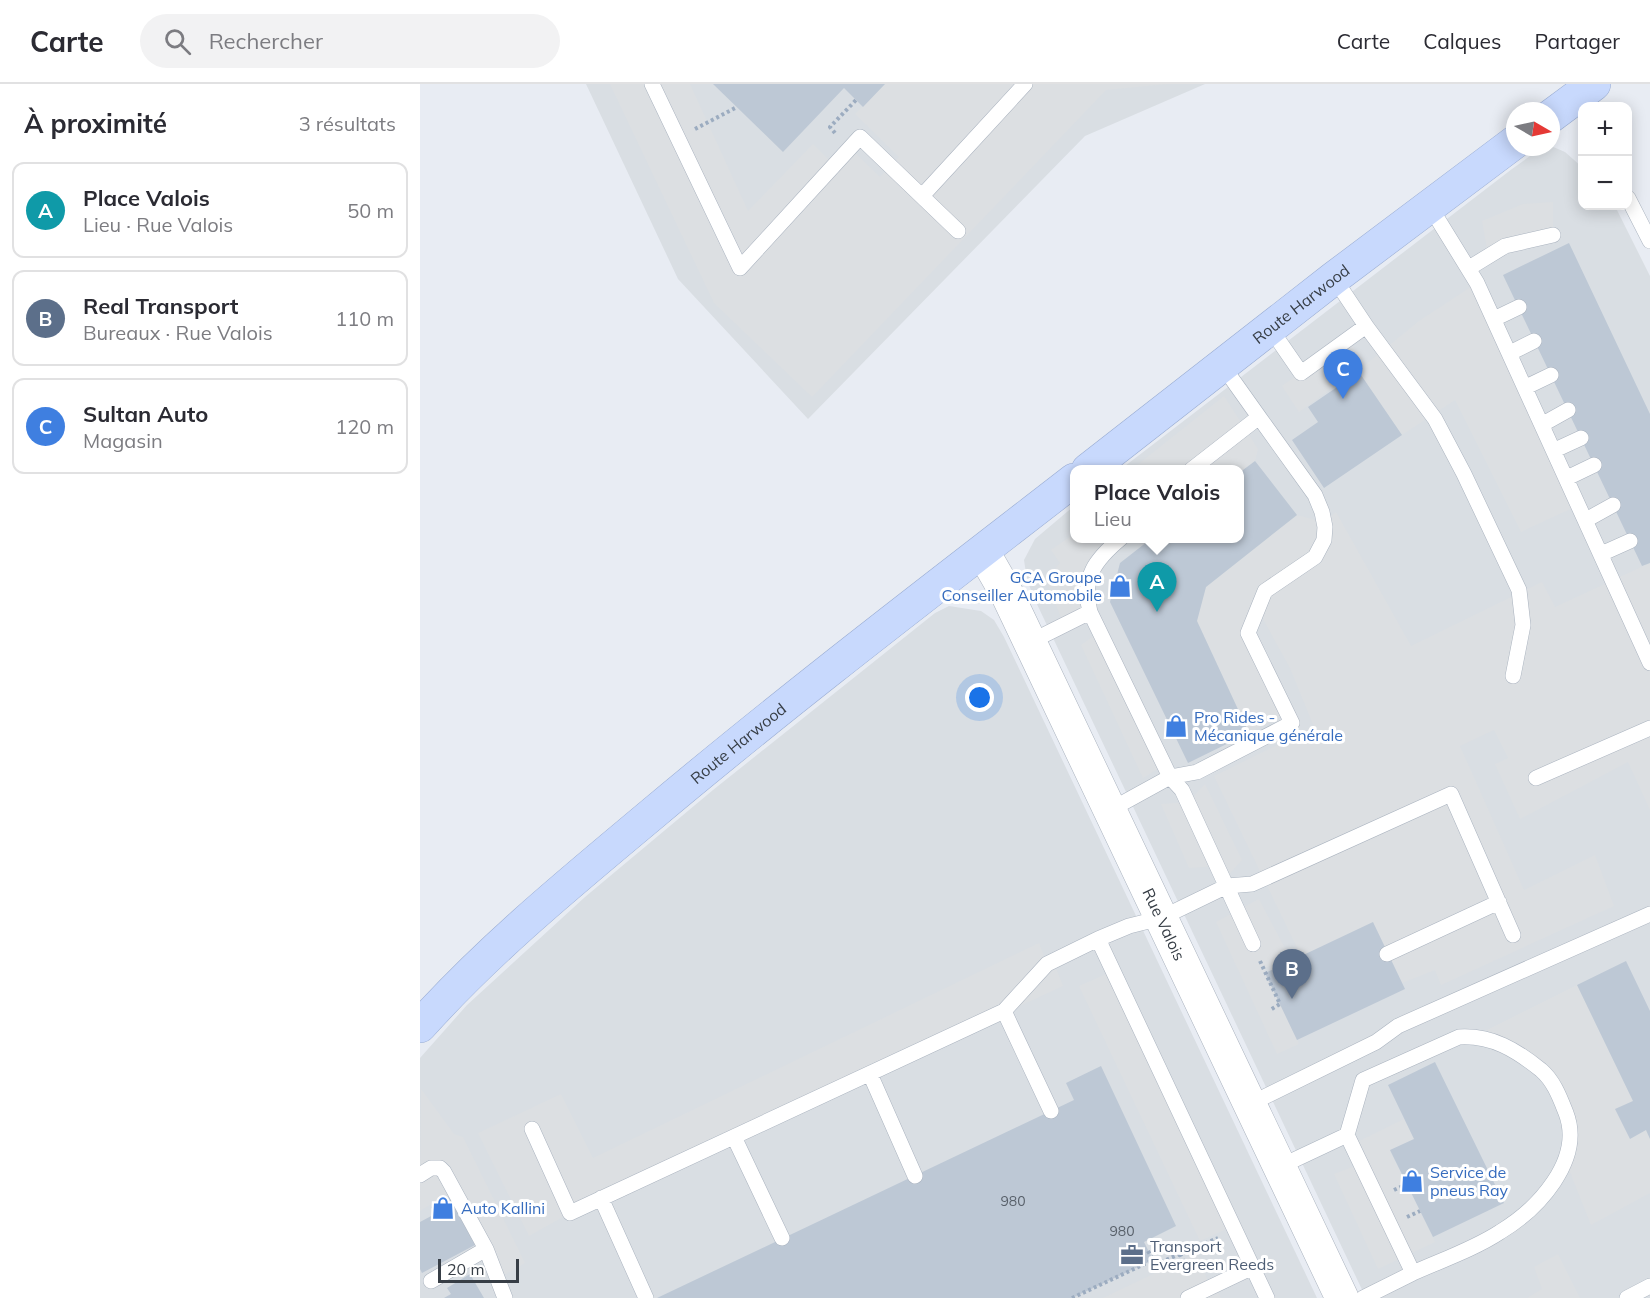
<!DOCTYPE html>
<html lang="fr">
<head>
<meta charset="utf-8">
<style>
  :root { --surface:#fff; --page:#f2f2f3; --text:#2b2b33; --muted:#7c7c81; --line:#e1e1e2; --accent:#267f89 }
  body { margin:0; font-family:Mulish,sans-serif; background:var(--page); color:var(--text) }
  .controls { position:absolute; right:18px; top:18px; display:grid; overflow:hidden; border-radius:12px; box-shadow:0 3px 15px #0003 }
  .controls button { width:54px; height:54px; display:grid; place-items:center; padding:0; border:0; border-bottom:2px solid var(--line); background:var(--surface); color:var(--text); font:30px sans-serif }
  .compass { position:absolute; left:1086px; top:18px; width:54px; height:54px; border-radius:50%; background:var(--surface); box-shadow:0 3px 15px #0003; rotate:99deg }
  .scale { position:absolute; left:18px; bottom:15px; width:81px; box-sizing:border-box; padding-left:6px; border:3px solid #373e46; border-top:0; font-size:16px; line-height:21px; white-space:nowrap; color:#373e46; -webkit-text-stroke:4px #fff; paint-order:stroke }
  .you { position:absolute; left:560px; top:614px; width:21px; height:21px; margin:-15px; border:4px solid #fff; border-radius:50%; background:#1a73e8; box-shadow:0 0 0 9px #1a73e833 }
  .badge { display:grid; place-items:center; width:39px; height:39px; border-radius:50%; background:var(--accent); color:#fff; font-size:20px; font-weight:700 }
  .pin { position:absolute; translate:-50% -50px; filter:drop-shadow(0 2px 3px #0008) }
  .pin::after { content:''; position:absolute; top:32px; width:21px; height:18px; background:inherit; clip-path:polygon(0 0,100% 0,50% 100%) }
  .popup { position:absolute; left:650px; top:381px; width:174px; height:78px; box-sizing:border-box; display:grid; place-content:center; border-radius:12px; background:var(--surface); filter:drop-shadow(0 2px 4px #0005); font-size:20px; white-space:nowrap; color:var(--muted) }
  .popup b { font-size:22px; color:var(--text) }
  .popup::after { content:''; position:absolute; left:50%; top:100%; margin-left:-12px; border:12px solid transparent; border-top-color:var(--surface) }
  .list { margin:0; padding:0; list-style:none }
  h2 { display:flex; justify-content:space-between; align-items:center; height:78px; margin:0; padding:0 24px; font-size:26px }
  h2 small { font-size:20px; font-weight:400; color:var(--muted) }
  .list li { display:grid; grid-template-columns:39px 1fr auto; gap:18px; align-items:center; box-sizing:border-box; height:96px; margin:0 12px 12px; padding:0 12px; border:2px solid var(--line); border-radius:12px }
  .list b { display:block; font-size:22px; white-space:nowrap }
  .list p { margin:0; font-size:20px; white-space:nowrap; color:var(--muted) }
  .list em { font-size:20px; font-style:normal; color:var(--muted) }
  .icon { flex:none; width:33px; height:33px; fill:none; stroke:currentColor; stroke-width:2; stroke-linecap:round; stroke-linejoin:round }
  .map { position:relative; flex:none; width:1230px; height:1214px; overflow:hidden }
  header { display:flex; align-items:center; gap:36px; box-sizing:border-box; height:84px; padding:0 30px; background:var(--surface); border-bottom:2px solid var(--line) }
  header strong { font-size:28px }
  nav { display:flex; gap:33px; margin-inline-start:auto; font-size:21px }
  .search { width:420px; height:54px; background:var(--page); display:flex; align-items:center; gap:15px; box-sizing:border-box; padding:0 21px; border-radius:33px; color:var(--muted); font-size:22px }
  main { display:flex }
  aside { flex:1; background:var(--surface) }
  .map>svg:first-child { display:block }
  .industrial { fill:#d9dee3 }
  .parking { fill:#dcdfe2 }
  .building { fill:#bdc8d5 }
  .lines { fill:none; stroke-linecap:round; stroke-linejoin:round }
  .service-casing { stroke:#aab3bf; stroke-width:16 }
  .tertiary-casing { stroke:#aab3bf; stroke-width:34 }
  .secondary-casing { stroke:#99acd2; stroke-width:34 }
  .path { stroke:#9cacc0; stroke-width:4; stroke-dasharray:3 3; stroke-linecap:butt }
  .service { stroke:#fff; stroke-width:15 }
  .tertiary { stroke:#fff; stroke-width:33 }
  .secondary { stroke:#c8d9fd; stroke-width:33 }
  .labels { text-anchor:middle; stroke-width:6; stroke-linejoin:round; paint-order:stroke }
  .number-label { font-size:14px; fill:#58606a }
  .street-label { font-size:16px; fill:#373e46; stroke:#fff }
  .shop-label { font-size:16px; fill:#366cbe; stroke:#fff; text-anchor:start }
  .service-label { font-size:16px; fill:#4e5e75; stroke:#fff; text-anchor:start }
</style>
</head>
<body>
<header>
<strong>Carte</strong>
<div class="search"><svg class="icon" aria-label="search" viewBox="0 0 24 24"><circle cx="10" cy="10" r="6"/><path d="M15 15l6 6"/></svg>Rechercher</div>
<nav><a>Carte</a><a>Calques</a><a>Partager</a></nav>
</header>
<main>
<aside>
<h2>À proximité<small>3 résultats</small></h2>
<ul class="list">
<li><span class="badge" style="background:#0f9aa8">A</span><div><b>Place Valois</b><p>Lieu · Rue Valois</p></div><em>50 m</em></li>
<li><span class="badge" style="background:#5c6f8a">B</span><div><b>Real Transport</b><p>Bureaux · Rue Valois</p></div><em>110 m</em></li>
<li><span class="badge" style="background:#3f7fe0">C</span><div><b>Sultan Auto</b><p>Magasin</p></div><em>120 m</em></li>
</ul>
</aside>
<div class="map">
<svg width="1230" height="1214" viewBox="0 0 1230 1214">
  <rect width="100%" height="100%" fill="#e8ecf3"/>
  <path class="industrial" d="M166 0H785L665 52 388 335 258 195Z
    M1131 62 1145 68 1162 83V122H1195L1230 192V1214H946L615 516 607 496 604 476 615 455 654 422V454H819V386L701 385 1092 85 1117 67Z
    M529 522 561 527 574 536 584 553 897 1214H0V974L47 921 165 813 293 706 515 529Z"/>
  <path class="parking" d="M190 0H270L328 127 393 60 414 81 430 64 460 93 479 73 435 30 465 0H748L686 6 392 313 294 219Z
    M1133 118V151L1068 171 1062 137 1103 120Z
    M1057 199 1159 421 1101 448 1035 316 982 351 937 286 879 328 862 302 928 254 945 281 999 237Z
    M804 312 838 365 835 377 820 389 819 386H711Z
    M916 428 991 562 1122 498 1135 523 1230 479V726L1208 678 1100 735 1075 680 1088 674 1074 646 1040 662 1104 806 1175 771 1194 822 1021 901 1015 886 982 899 881 872 794 692 894 643 870 584 837 524 830 539 867 629 829 649 777 537 786 503 877 431 904 438Z
    M654 450V454L701 455 679 473 670 528 644 541 626 496 640 479 631 466Z
    M679 548 744 681 723 694 661 561Z
    M785 700 822 776 804 796 798 782 769 784 741 720 768 718Z
    M839 815 869 872 844 885 879 960 857 970 796 838Z
    M619 859 627 880 633 877 643 902 150 1129 109 1152 58 1049 141 1010 173 1074Z
    M693 887 813 1142 780 1157 659 902Z
    M1157 901 1213 1017 1196 1025 1210 1054 1226 1046 1230 1055V1109L1171 1141 1146 1078 1151 1054 1125 990 1055 952Z
    M1 1005 34 1050 43 1053 105 1179 77 1195 35 1105 0 1127Z
    M984 1035 994 1055 970 1067 1015 1158 958 1185 914 1090 940 1080 931 1061Z
    M777 1169 790 1203 795 1201 801 1214H683Z
    M1138 1170 1160 1214H1107L1122 1205 1114 1183Z"/>
  <path class="building" d="M293 0H465L443 23 424 4 363 68Z
    M1149 159 1230 330V479L1222 482 1083 191Z
    M939 288 982 351 904 404 872 356 898 338 888 323Z
    M835 377 877 431 786 503 777 537 829 649 768 679 690 518 700 479 732 454H819V389Z
    M953 838 985 905 877 956 845 889Z
    M1206 877 1230 927V1055L1226 1046 1210 1055 1195 1025 1213 1017 1157 901Z
    M1015 978 1084 1119 1013 1153 970 1066 994 1055 968 1001Z
    M681 982 756 1142 724 1158 733 1176 652 1214H237L654 1016 646 999Z
    M29 1113 55 1161 2 1189 0 1185V1138L15 1130 11 1123Z
    M50 1190 64 1214H24L31 1210 27 1204Z"/>
  <g class="lines">
    <g class="service-casing">
      <path id="service" d="M232 0 320 184 440 53 538 147
        M502 112 605 0
        M1208 114 1230 157
        M1009 121 1057 199 1230 579
        M1049 184 1085 162 1133 151
        M1074 235 1099 223
        M946 242 1015 335 1044 390 1099 506 1103 541 1093 592
        M850 244 881 289 946 242 914 194
        M1090 269 1114 257
        M1106 303 1131 291
        M1123 340 1148 326
        M1135 366 1161 354
        M771 386 839 333 802 281
        M1147 394 1174 381
        M1166 436 1193 421
        M1181 470 1210 457
        M610 558 670 528
        M750 693 777 688 872 639 828 549 845 507 895 473 904 456 905 443 902 428 895 411 839 333
        M750 693 762 706 833 860
        M1116 694 1230 644
        M690 726 750 693 670 528C661 493 676 475 701 454
        M967 870 1079 818
        M584 927 631 1027
        M450 990 495 1092
        M830 1020 956 958 978 942 1230 830
        M112 1045 150 1129 584 927 627 880 678 855
        M927 1051 943 996 1039 953C1072 951 1096 966 1121 986 1134 997 1140 1014 1146 1029 1164 1076 1118 1125 1080 1148 1054 1165 1022 1176 993 1189
        M314 1053 362 1154
        M859 1083 927 1051 993 1189 943 1214
        M0 1091 11 1084H20L24 1088 66 1165 11 1197
        M181 1114 226 1214
        M66 1165 85 1214
        M768 1214 833 1183
        M847 1214 678 855 709 842 741 834 807 802 832 800 1031 710 1093 851
        M1207 1214 1230 1202"/>
    </g>
    <g class="tertiary-casing">
      <g id="tertiary">
        <path id="s1" d="M563 468 587 510 922 1214"/>
      </g>
    </g>
    <g class="secondary-casing">
      <g id="secondary">
        <path d="M1131 32 1174 0"/>
        <path id="s2" d="M668 386 914 194 1095 58"/>
        <path id="s3" d="M0 942C70 864 151 798 231 731 369 615 512 506 654 396"/>
      </g>
    </g>
    <path class="path" d="M275 45 317 23
      M415 49 410 43 436 16
      M915 290 922 300
      M840 877 860 920 850 926
      M974 1106 987 1100
      M987 1133 1000 1127
      M728 1167 733 1176
      M760 1170 770 1191
      M652 1214 733 1176 734 1181 798 1154"/>
    <use href="#service" class="service"/>
    <use href="#tertiary" class="tertiary"/>
    <use href="#secondary" class="secondary"/>
  </g>
  <defs>
    <g id="shop-bare" transform="scale(1.8)"><path d="M-5-2.5h2.3a2.7 3.5 0 0 1 5.4 0H5L5.5 6h-11ZM-1.5-2.5h3a1.5 2.3 0 0 0-3 0Z" fill="#3f7fe0" stroke="#fff" stroke-width="2.5" paint-order="stroke"/></g>
    <g id="office-bare" transform="scale(1.8)"><path d="M-6-3h4V-5.5h4V-3h4V5H-6ZM-1-4.5V-3h2v-1.5ZM-6 0V1H6V0Z" fill="#5c6f8a" stroke="#fff" stroke-width="2.5" paint-order="stroke"/></g>
  </defs>
  <g fill-rule="evenodd">
    <use href="#shop-bare" x="700" y="502"/>
    <use href="#shop-bare" x="756" y="642"/>
    <use href="#shop-bare" x="992" y="1097"/>
    <use href="#shop-bare" x="23" y="1124"/>
    <use href="#office-bare" x="712" y="1171"/>
  </g>
  <g class="labels">
    <g class="number-label">
      <text x="593" y="1122">980</text>
      <text x="702" y="1152">980</text>
    </g>
    <g class="street-label">
      <text dy="6" stroke="none"><textPath href="#s2" startOffset="270">Route Harwood</textPath></text>
      <text dy="6" stroke="none"><textPath href="#s3" startOffset="426">Route Harwood</textPath></text>
      <text dy="6" stroke="none"><textPath href="#s1" startOffset="414">Rue Valois</textPath></text>
    </g>
    <g class="shop-label">
      <text x="682" y="499" text-anchor="end">GCA Groupe<tspan x="682" dy="18">Conseiller Automobile</tspan></text>
      <text x="774" y="639">Pro Rides -<tspan x="774" dy="18">Mécanique générale</tspan></text>
      <text x="1010" y="1094">Service de<tspan x="1010" dy="18">pneus Ray</tspan></text>
      <text x="41" y="1130">Auto Kallini</text>
    </g>
    <g class="service-label">
      <text x="730" y="1168">Transport<tspan x="730" dy="18">Evergreen Reeds</tspan></text>
    </g>
  </g>
</svg>
<div class="controls">
<button>+</button>
<button>−</button>
</div>
<svg class="compass" viewBox="-18 -18 36 36"><path d="M0-13l5 13h-10z" fill="#e53935"/><path d="M0 13l5-13h-10z" fill="#7c7c81"/></svg>
<div class="scale">20 m</div>
<div class="you"></div>
<div class="pin badge" style="left:737px;top:528px;background:#0f9aa8">A</div>
<div class="popup"><b>Place Valois</b>Lieu</div>
<div class="pin badge" style="left:872px;top:915px;background:#5c6f8a">B</div>
<div class="pin badge" style="left:923px;top:315px;background:#3f7fe0">C</div>
</div>
</main>
</body>
</html>
